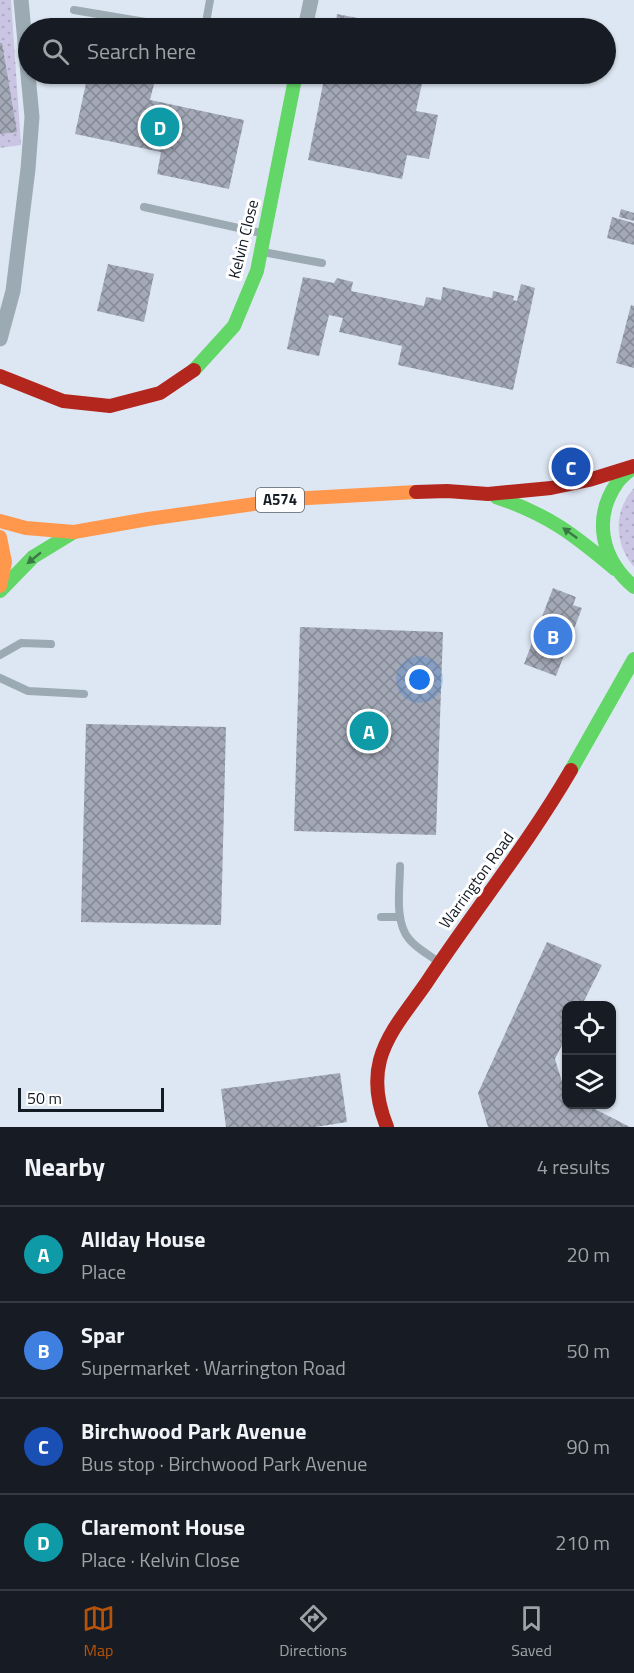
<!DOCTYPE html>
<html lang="en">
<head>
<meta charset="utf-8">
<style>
  :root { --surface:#171b24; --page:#20242c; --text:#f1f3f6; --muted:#9ea1a6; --line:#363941; --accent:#b45309 }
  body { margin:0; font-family:"Titillium Web",sans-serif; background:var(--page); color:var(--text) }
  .controls { position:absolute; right:18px; bottom:18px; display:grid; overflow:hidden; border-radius:12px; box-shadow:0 2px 4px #0004 }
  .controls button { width:54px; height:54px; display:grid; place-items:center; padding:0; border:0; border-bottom:2px solid var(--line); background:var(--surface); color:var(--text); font:30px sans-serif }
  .scale { position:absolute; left:18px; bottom:15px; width:146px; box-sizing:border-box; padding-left:6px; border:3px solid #121a23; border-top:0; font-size:16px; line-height:21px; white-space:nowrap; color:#121a23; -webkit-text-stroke:4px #fff; paint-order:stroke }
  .you { position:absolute; left:420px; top:680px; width:21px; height:21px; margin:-15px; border:4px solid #fff; border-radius:50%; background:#1a73e8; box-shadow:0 0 0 9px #1a73e833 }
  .badge { display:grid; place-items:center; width:39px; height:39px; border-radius:50%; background:var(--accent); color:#fff; font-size:20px; font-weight:700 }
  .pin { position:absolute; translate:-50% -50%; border:3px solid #fff; box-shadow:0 2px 6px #0006 }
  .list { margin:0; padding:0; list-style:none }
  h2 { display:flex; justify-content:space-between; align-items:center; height:78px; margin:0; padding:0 24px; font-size:26px }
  h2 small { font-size:20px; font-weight:400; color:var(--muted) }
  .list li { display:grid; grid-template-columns:39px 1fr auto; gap:18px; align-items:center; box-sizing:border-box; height:96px; padding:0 24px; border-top:2px solid var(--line) }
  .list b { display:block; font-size:22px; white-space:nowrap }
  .list p { margin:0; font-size:20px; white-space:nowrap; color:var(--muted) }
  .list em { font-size:20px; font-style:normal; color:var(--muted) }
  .icon { flex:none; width:33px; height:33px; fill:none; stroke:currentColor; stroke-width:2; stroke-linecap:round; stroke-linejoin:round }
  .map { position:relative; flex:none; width:634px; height:1127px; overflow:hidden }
  .search { position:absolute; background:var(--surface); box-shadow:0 2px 4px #0004; left:18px; right:18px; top:18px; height:66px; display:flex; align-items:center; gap:15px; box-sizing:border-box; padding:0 21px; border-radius:33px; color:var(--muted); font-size:22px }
  .sheet { height:462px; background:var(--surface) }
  nav { display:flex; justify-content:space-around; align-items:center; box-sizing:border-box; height:84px; border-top:2px solid var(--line); background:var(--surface); font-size:16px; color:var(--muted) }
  nav a { display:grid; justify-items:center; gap:3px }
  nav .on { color:var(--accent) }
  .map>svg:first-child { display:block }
  .grass { fill:url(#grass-dots) }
  .building { fill:url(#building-cross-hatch) }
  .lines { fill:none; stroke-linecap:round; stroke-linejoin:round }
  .lane { stroke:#9cabb3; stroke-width:8 }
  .street { stroke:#9cabb3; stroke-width:15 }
  .fast { stroke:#63d668; stroke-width:14 }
  .slow { stroke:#ff974d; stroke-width:14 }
  .jam { stroke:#b3261e; stroke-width:14 }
  .oneway { fill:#3a7846 }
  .labels { text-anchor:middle; stroke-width:6; stroke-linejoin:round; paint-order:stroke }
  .shield { fill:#fff; stroke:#595f65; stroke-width:1.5 }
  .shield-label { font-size:15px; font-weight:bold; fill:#121a23 }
  .street-label { font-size:16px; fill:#121a23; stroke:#fff }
</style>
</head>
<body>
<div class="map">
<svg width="634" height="1127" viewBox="0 0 634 1127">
  <defs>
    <pattern id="grass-dots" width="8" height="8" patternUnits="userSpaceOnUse" patternTransform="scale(1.5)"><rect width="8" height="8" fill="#cbc5e4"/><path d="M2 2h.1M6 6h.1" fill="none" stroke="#ada9c3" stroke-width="1.8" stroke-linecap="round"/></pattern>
    <pattern id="building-cross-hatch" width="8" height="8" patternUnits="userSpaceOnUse" patternTransform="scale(1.5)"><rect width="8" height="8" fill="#a4a9b8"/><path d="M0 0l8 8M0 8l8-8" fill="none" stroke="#848995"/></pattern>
  </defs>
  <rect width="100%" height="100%" fill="#dde7f3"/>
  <path class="grass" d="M0 0H11L21 145 0 148Z
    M634 488V567C614 544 613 511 634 488Z"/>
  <path class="building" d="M337 14 403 27V28H335Z
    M0 43H2L17 132 0 134Z
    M88 74H123L155 80 150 100 244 120 229 189 157 174 161 152 75 134Z
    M325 74H424L416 111 438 115 429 159 407 155 402 179 308 160Z
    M621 209 634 213V221L619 217Z
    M612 217 634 223V245L607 238Z
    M108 264 154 274 144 322 97 311Z
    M303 277 334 283 337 278 353 282 351 291 424 306 426 297 441 300 443 287 492 298 493 291 514 296 513 300 517 301 521 284 535 288 513 390 398 365 402 346 339 332 343 318 329 315 319 356 287 349Z
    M631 305 634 306V368L616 363Z
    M553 588 576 597 573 605 582 608 556 676 524 664Z
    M300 627 443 632 436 835 294 831Z
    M86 724 226 727 221 925 81 922Z
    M547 942 602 965 582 1005H566V1037L555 1059 566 1095V1104H585L630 1127H488L478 1093Z
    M340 1073 347 1122 316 1127H226L221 1089Z"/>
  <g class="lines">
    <path class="lane" d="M74 10 181 28
      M205 28 210 0
      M144 207 261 233
      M263 252 322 263
      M0 655 21 643 51 644
      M0 678 28 691 84 694
      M400 866C400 888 394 921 409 939 416 948 429 955 439 962
      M381 917H400"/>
    <path class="street" d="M305 28 311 0
      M0 339 13 291 28 169 32 117 21 0"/>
    <path class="fast" d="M194 370 234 326 257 271 296 74
      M634 467C628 472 621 477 617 483 592 519 602 560 634 587
      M496 497C549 515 573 534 615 569
      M0 591 33 557 74 532
      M571 770 634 659"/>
    <path class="slow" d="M0 521 26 528 74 532 148 519 290 499 416 492
      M0 537 5 562 0 586"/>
    <path class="jam" d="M0 376 63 401 110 406 160 393 194 370
      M416 492 447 491 488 494 551 488 589 480 634 466
      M387 1127C378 1105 374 1083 380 1060 388 1031 410 1007 427 982 474 911 528 844 571 770"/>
  </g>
  <defs><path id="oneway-solid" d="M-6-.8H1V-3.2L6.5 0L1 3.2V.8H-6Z" transform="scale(1.5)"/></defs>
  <g class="oneway">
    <use href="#oneway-solid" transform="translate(570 533) rotate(-144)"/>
    <use href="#oneway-solid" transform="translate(34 558) rotate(141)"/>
  </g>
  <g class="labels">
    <rect class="shield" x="256" y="488" width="48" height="24" rx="4.5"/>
    <g class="shield-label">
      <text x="280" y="505">A574</text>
    </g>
    <g class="street-label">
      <text transform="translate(243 239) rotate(-76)" y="6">Kelvin Close</text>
      <text transform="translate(476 880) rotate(-54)" y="6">Warrington Road</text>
    </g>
  </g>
</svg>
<div class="controls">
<button><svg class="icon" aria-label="locate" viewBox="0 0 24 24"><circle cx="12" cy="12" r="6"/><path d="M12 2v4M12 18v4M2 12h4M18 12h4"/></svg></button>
<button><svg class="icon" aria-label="layers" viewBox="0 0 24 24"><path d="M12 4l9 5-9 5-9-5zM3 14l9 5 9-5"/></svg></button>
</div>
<div class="scale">50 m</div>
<div class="you"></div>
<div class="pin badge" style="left:369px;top:731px;background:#0f9aa8">A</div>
<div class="pin badge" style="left:553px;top:636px;background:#3f7fe0">B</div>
<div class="pin badge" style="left:571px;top:467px;background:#1a4fb4">C</div>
<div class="pin badge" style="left:160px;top:127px;background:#0f9aa8">D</div>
<div class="search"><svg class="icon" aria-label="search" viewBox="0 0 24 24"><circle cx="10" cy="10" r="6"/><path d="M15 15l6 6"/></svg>Search here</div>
</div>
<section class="sheet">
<h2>Nearby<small>4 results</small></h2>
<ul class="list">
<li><span class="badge" style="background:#0f9aa8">A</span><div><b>Allday House</b><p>Place</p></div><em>20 m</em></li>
<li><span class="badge" style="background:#3f7fe0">B</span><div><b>Spar</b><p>Supermarket · Warrington Road</p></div><em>50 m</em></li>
<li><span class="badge" style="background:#1a4fb4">C</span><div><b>Birchwood Park Avenue</b><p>Bus stop · Birchwood Park Avenue</p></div><em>90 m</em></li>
<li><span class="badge" style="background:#0f9aa8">D</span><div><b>Claremont House</b><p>Place · Kelvin Close</p></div><em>210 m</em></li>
</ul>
</section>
<nav>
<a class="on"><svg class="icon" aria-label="map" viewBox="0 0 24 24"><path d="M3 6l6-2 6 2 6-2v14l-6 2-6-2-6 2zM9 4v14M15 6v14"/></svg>Map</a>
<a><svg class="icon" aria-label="directions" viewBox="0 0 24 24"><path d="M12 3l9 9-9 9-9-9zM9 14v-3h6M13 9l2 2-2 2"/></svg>Directions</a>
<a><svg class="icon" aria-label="saved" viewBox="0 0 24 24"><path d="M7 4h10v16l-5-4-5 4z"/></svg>Saved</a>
</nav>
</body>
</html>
